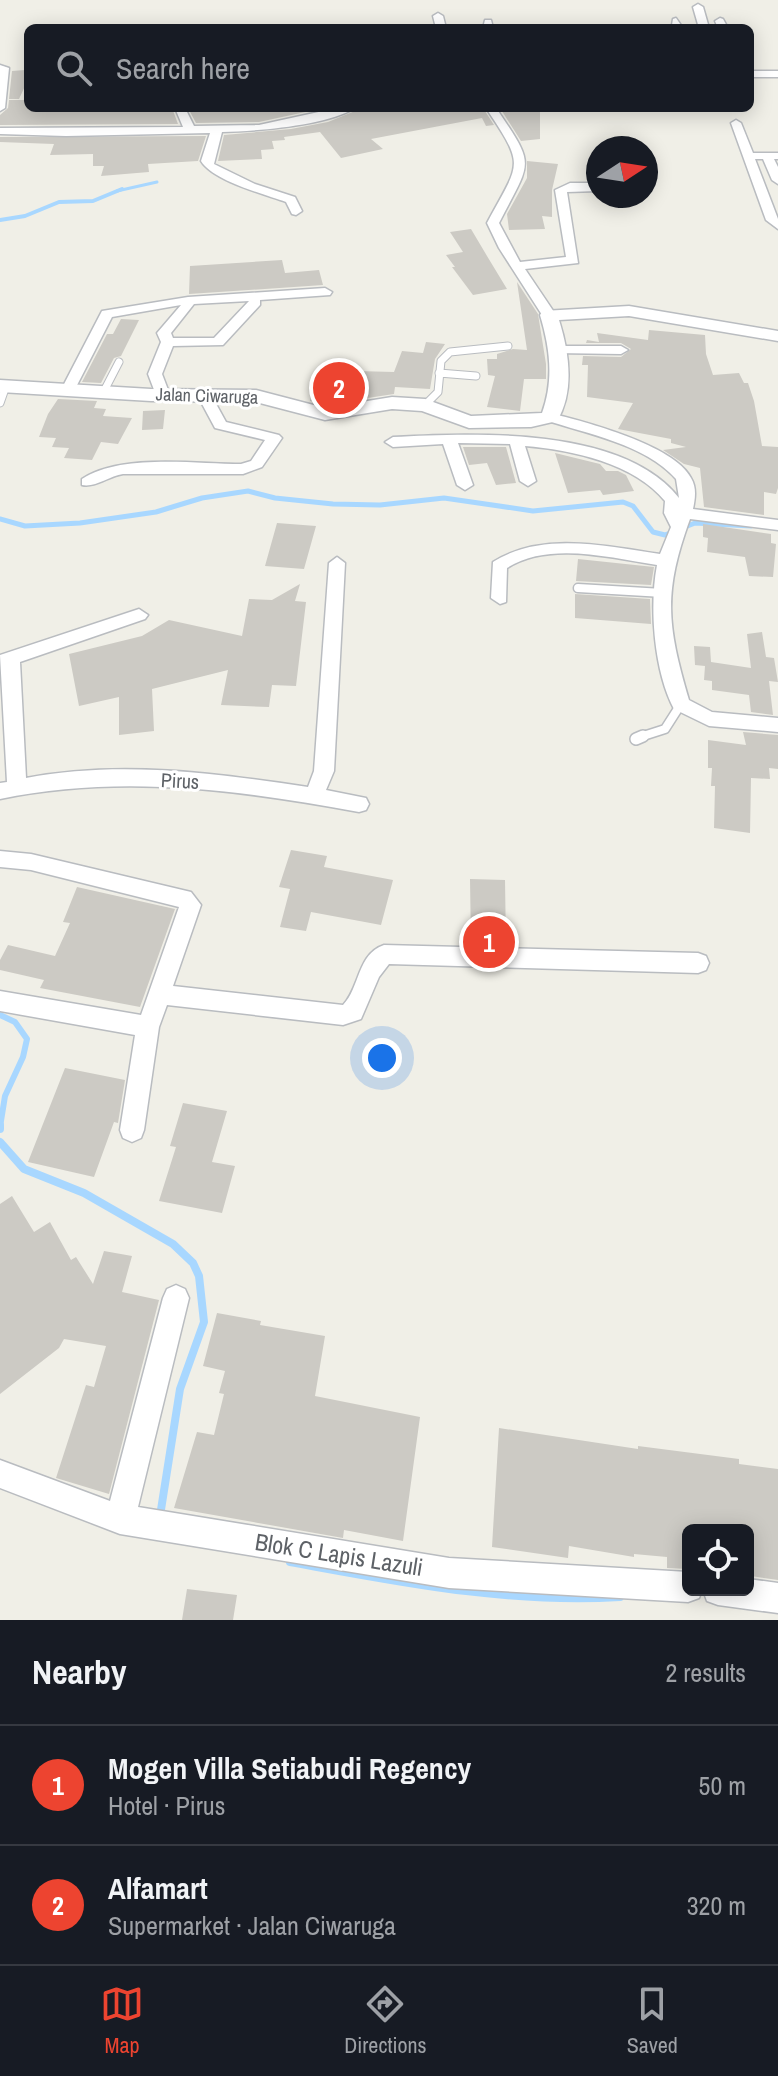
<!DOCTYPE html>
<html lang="en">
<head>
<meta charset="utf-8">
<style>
  :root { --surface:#171b24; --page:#242831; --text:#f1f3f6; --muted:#9ea1a6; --line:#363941; --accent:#ed4430 }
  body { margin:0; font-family:"Archivo Narrow",sans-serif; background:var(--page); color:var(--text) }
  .controls { position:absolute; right:24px; bottom:24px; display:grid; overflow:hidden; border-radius:12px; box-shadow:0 4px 20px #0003 }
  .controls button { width:72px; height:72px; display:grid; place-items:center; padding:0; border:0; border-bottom:2px solid var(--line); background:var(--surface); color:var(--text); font:40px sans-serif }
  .compass { position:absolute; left:586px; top:136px; width:72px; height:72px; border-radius:50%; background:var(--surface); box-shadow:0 4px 20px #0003; rotate:78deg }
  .you { position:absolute; left:382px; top:1058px; width:28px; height:28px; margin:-20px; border:6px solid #fff; border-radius:50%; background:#1a73e8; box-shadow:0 0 0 12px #1a73e833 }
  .badge { display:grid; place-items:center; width:52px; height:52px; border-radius:50%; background:var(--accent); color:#fff; font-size:26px; font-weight:700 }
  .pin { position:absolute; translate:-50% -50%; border:4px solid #fff; box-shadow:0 2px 8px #0006 }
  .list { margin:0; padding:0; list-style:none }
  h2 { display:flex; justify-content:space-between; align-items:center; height:104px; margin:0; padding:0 32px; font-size:34px }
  h2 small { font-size:26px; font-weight:400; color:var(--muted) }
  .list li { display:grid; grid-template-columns:52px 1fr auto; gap:24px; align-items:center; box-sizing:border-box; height:120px; padding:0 32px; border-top:2px solid var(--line) }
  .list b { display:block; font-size:30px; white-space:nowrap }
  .list p { margin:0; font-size:26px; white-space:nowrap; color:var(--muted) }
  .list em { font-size:26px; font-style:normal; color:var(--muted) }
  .icon { flex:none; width:44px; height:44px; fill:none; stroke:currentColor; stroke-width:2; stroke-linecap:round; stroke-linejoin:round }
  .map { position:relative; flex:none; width:778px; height:1620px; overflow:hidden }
  .search { position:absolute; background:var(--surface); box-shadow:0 4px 20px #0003; left:24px; right:24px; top:24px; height:88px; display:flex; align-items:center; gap:20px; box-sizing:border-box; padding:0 28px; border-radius:12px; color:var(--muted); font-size:30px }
  .sheet { height:344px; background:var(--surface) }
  nav { display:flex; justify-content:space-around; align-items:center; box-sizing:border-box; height:112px; border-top:2px solid var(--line); background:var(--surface); font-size:22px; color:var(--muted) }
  nav a { display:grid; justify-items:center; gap:4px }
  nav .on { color:var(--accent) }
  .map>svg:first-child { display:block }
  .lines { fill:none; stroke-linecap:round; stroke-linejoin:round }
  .stream-far4 { stroke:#a8d7ff; stroke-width:3 }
  .stream-far3 { stroke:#a8d7ff; stroke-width:4 }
  .stream-far2 { stroke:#a8d7ff; stroke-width:5 }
  .stream-far1 { stroke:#a8d7ff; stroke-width:6 }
  .stream { stroke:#a8d7ff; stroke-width:8 }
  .building { fill:#cccac4 }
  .service-far2-casing { stroke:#b9bcc0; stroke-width:9 }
  .service-far1-casing { stroke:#b9bcc0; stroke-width:11 }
  .service-casing { stroke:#b9bcc0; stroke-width:14 }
  .minor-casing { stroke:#b9bcc0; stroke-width:3 }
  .tertiary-casing { stroke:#b9bcc0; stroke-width:3 }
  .service-far2 { stroke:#fff; stroke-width:7 }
  .service-far1 { stroke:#fff; stroke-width:8 }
  .service { stroke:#fff; stroke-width:11 }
  .minor { fill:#fff; fill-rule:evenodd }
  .tertiary { fill:#fff; fill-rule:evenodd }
  .labels { text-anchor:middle; stroke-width:6; stroke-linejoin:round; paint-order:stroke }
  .far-street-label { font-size:18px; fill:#5e6267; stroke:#fff }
  .street-label { font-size:20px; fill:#5e6267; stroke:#fff }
  .near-street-label { font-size:24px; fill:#5e6267; stroke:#fff }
</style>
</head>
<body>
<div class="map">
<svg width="778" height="1620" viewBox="0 0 778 1620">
  <rect width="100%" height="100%" fill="#f0efe7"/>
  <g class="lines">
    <path class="stream-far4" d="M117 191 157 182"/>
    <path class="stream-far3" d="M0 220 25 216 59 202 93 201 122 189"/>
    <path class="stream-far2" d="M0 519 25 526 80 523 156 512 202 498 248 491 275 498 333 504 380 505 444 498 533 511 623 502 633 506 653 532 665 535 695 523 751 526"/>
    <path class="stream-far1" d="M0 1015 15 1022 27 1039 23 1057 5 1096 0 1127"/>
    <path class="stream" d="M0 1129V1125
      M0 1142 24 1169 84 1193 173 1244 193 1263 199 1276 204 1322 180 1389 160 1516
      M290 1562C400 1582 508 1604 620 1597"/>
  </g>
  <path class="building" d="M25 70 26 84 19 99H9L12 71Z
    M9 100H28V108H172L178 124 0 125V115L8 108Z
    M188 108H318L319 109 259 122 196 123Z
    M388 108 421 111 483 108 494 125 486 126 482 118 371 139 383 149 341 158 320 132 284 137 285 140 272 141 274 149 261 150 262 159 218 161 224 135 291 129 328 122 355 111Z
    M500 108H540V139L521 141Z
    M206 136 198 161 148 164 149 172 101 176 104 166H93V154L50 155 54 144 0 142V137Z
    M527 161 558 164 552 190V217L542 216 545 229 509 230 507 214 527 178Z
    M471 229 487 256 507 289 473 295 452 267H455L446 255 463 252 450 232Z
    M282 260 285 273 319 270 323 285 189 294 190 266Z
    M517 282 538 314 546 364V379H524L520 411 487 407 495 376 488 375 487 359H497V354L513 349 527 350Z
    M121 319 139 320 121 356 114 358 101 383 82 382 107 334H113Z
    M649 330 705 335 706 354 713 375 739 373 744 383H748L754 401 762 446 778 447V488L776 494 764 492V515L704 507 700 468 684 464 663 450 686 447 671 443V439L618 429 633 403 587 397 588 365H582L583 356 621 357 631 349 621 343H586L587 340 599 342 597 333 648 340Z
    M426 342 445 344 435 359 430 389 395 387 394 394 341 402 310 401 319 370 394 372 402 351 423 353Z
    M58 399 97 401 94 408 106 409 103 416 132 418 118 444 101 442 92 460 64 458 69 448 52 447 56 438 39 437 48 414Z
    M165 410 163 429 142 430 143 411Z
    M463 447H506L516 483 496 485 487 463 469 465Z
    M555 453 600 464 606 471H618L626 475 634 491 603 495 600 490 568 493Z
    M277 523 316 526 304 569 265 566Z
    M703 524 771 534V543L776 544 773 577 749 576 745 557 707 552 708 538 703 537Z
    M578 559 654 567 651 585 576 581Z
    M300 584 295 601 306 602 296 686 272 685 269 707 221 705 228 670 152 689 154 731 119 735V697L79 706 69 654 142 636 169 620 242 636 249 599 272 600Z
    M575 594 650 599 651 624 575 618Z
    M762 632 766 657 774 658 778 682 769 681 773 715 751 712 749 695 712 690V681L704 680 705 666 695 665 694 646 710 647 711 662 751 668 747 634Z
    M743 732 778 735V769L769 768 770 779 751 778 750 833 714 828 715 786H711L712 768H708V740L746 745Z
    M291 850 327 856 324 867 393 880 381 925 311 912 306 931 280 927 290 889 279 887Z
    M470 879 505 880 506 945 471 944Z
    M77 887 175 909 140 1007 40 988 44 980 0 970V960L8 945 55 956 70 923 63 922Z
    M65 1068 125 1080 118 1123 114 1122 94 1177 28 1162Z
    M183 1103 227 1111 212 1162 235 1166 222 1213 159 1201 176 1147 170 1146Z
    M12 1196 34 1232 50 1222 71 1260 76 1257 93 1284 104 1251 132 1256 122 1292 159 1300 109 1494 56 1478 86 1385 94 1387 106 1346 64 1339 59 1348 0 1394V1204Z
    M217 1313 261 1321 260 1325 325 1336 315 1396 420 1417 403 1541 344 1530 343 1538 174 1508 197 1432 214 1435 224 1394 219 1393 225 1371 203 1366Z
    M499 1428 638 1449V1446L739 1459V1464L778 1469V1580L751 1576 748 1530H688V1569L667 1568V1557L634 1554V1557L569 1546 568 1558 492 1547Z
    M187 1589 237 1595 233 1620H182Z"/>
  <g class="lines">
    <g class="service-far2-casing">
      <path id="service-far2" d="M439 373 476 376
        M104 391 119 362
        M0 403 6 386
        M425 405 438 392 441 361 450 352 508 346"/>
    </g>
    <g class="service-far1-casing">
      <path id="service-far1" d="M578 588 663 593
        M637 738 665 729 681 704"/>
    </g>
    <g class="service-casing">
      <path id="service" d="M636 739 643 736"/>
    </g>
    <g class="minor-casing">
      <path id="minor" d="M698 4 703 7 709 28H699L693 7Z
        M438 13 443 16 446 28H436L433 16Z
        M676 18 683 28H668L672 25 673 19Z
        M720 18 723 19 728 28H718L715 21Z
        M485 20H491L493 28H483Z
        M0 65 9 68 5 108 0 111Z
        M750 71H778V77H750Z
        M175 108H185L194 126 259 125 337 108H355C326 126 257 131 222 132L214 164 255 184 295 197 302 211 296 215 292 214 286 202C264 194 213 181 201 161L210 133 66 136 0 134V128L183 127Z
        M486 108H496C537 168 531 160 499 223L520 262 566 257 555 190 570 183H598V191L567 192 578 263 525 269 556 315 554 318H544L499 248 487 223C520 161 526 168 486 108Z
        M736 120 741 123 753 153H778V159H774L778 167V184L772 180 763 159H755L778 219V229L766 220 731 123Z
        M325 288 332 292 330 295 260 300V305L223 345 173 346 162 374 170 395 163 399 156 395 148 374 161 342 157 333 181 305 112 317 74 391H64L62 388 102 311 188 297ZM249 301 214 338H173L171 333 194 304Z
        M559 346H621L628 350 621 354 554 353V347Z
        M208 389 215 393V402L226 422 279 435 282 438 262 467 243 474H123C109 476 95 488 82 485V479C121 453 196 464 241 464L251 461 265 440 215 428 201 402V393Z
        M550 413C586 422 674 445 691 478 697 488 695 499 693 509L778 520V530L690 519C663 593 667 625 689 700L712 712 778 718V732L709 726 674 709C654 671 649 607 657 565 611 558 549 541 507 568L506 602 500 604 491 598 493 562C542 531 606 546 660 554L671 527 664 513 665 501C634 463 572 450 525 446L536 481 528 486 520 481 510 444 458 443 473 485 465 490 457 485 443 444 393 447 385 442 393 437C474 433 623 426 679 498L676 479C645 444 587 434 545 420V414Z
        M337 557 345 563 334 771 326 790 366 798 369 804 366 810 359 812C239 790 121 774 0 799V783L7 782 0 655 139 609 148 615 145 619 20 662 26 778C119 760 216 773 308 787L314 771 329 563Z
        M0 851 31 854 191 892 201 905 173 986 343 1005C360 988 357 954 384 945L698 953 706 956 709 963 706 970 698 973 389 964 379 977 361 1019 343 1025 167 1005 159 1027 144 1130 141 1138 132 1142 123 1138 120 1130 135 1035 0 1011V991L141 1015 179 907 31 870 0 867Z
        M176 1285 185 1289 189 1298 138 1507 449 1558 688 1572V1590H702L699 1598 688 1602 449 1588 120 1534 0 1488V1460L110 1501 163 1298 167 1289Z
        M748 1579 778 1583V1613L718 1605 707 1601 703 1590H748Z"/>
    </g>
    <g class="tertiary-casing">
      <path id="tertiary" d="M629 306 778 331V341L629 316 559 320C569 352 575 391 557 421L531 427 469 428 422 411 392 409 325 420 256 402 151 401 0 392V380L151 389 256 390 325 408 392 397 425 399 471 416 542 413C554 380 550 348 540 315L543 311Z"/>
    </g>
    <use href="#service-far2" class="service-far2"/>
    <use href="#service-far1" class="service-far1"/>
    <use href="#service" class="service"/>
    <use href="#minor" class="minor"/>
    <use href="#tertiary" class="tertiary"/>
  </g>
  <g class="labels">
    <g class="far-street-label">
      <text transform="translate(207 396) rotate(2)" y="6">Jalan Ciwaruga</text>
    </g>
    <g class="street-label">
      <text transform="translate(180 781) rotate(3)" y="7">Pirus</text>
    </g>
    <g class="near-street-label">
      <text transform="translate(339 1555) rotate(9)" y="8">Blok C Lapis Lazuli</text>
    </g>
  </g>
</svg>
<div class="controls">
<button><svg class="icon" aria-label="locate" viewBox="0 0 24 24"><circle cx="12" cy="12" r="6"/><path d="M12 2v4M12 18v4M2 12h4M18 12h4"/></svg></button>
</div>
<svg class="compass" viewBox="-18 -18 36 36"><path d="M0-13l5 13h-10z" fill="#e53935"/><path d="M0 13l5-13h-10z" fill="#9ea1a6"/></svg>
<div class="you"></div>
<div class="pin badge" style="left:489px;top:942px">1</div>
<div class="pin badge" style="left:339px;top:388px">2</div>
<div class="search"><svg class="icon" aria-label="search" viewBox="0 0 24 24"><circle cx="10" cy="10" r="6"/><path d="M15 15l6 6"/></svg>Search here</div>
</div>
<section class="sheet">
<h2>Nearby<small>2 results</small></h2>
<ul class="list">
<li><span class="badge">1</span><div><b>Mogen Villa Setiabudi Regency</b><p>Hotel · Pirus</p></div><em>50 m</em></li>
<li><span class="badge">2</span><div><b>Alfamart</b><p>Supermarket · Jalan Ciwaruga</p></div><em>320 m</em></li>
</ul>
</section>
<nav>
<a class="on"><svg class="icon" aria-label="map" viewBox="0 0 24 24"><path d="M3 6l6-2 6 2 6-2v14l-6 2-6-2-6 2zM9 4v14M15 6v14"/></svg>Map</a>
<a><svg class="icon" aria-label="directions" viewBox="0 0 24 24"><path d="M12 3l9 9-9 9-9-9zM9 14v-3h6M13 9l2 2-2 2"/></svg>Directions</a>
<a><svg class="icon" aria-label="saved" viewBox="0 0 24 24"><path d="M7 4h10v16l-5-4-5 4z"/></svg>Saved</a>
</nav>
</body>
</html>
